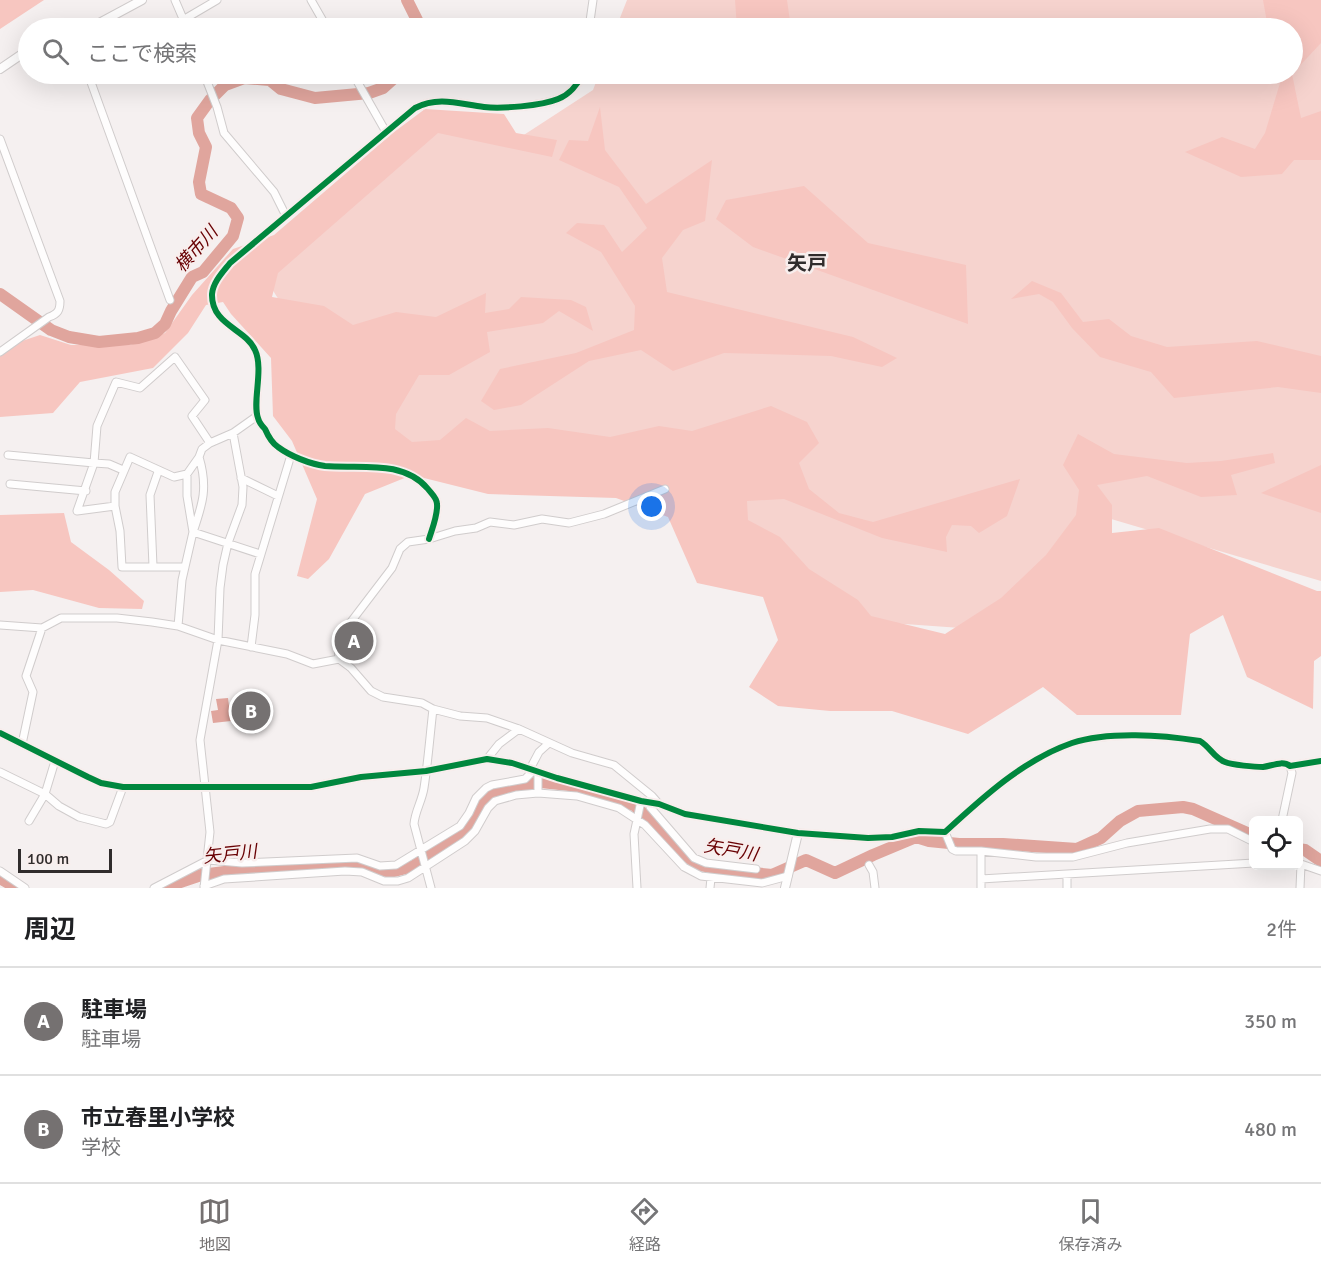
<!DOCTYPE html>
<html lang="ja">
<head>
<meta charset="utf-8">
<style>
  :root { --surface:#fff; --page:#f2f2f2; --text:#202124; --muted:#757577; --line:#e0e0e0; --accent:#757171 }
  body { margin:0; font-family:Signika,"Noto Sans JP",sans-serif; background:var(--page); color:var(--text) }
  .controls { position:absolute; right:18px; bottom:18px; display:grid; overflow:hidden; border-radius:9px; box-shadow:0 6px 24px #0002 }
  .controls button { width:54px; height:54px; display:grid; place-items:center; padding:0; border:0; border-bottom:2px solid var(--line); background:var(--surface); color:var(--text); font:30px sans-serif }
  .scale { position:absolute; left:18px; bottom:15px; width:94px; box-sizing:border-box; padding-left:6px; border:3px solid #302c2c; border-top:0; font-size:16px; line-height:21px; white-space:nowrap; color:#302c2c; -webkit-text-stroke:4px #f8eeed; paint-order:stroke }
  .you { position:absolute; left:652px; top:507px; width:21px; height:21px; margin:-15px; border:4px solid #fff; border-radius:50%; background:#1a73e8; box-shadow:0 0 0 9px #1a73e833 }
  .badge { display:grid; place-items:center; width:39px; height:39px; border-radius:50%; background:var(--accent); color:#fff; font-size:20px; font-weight:700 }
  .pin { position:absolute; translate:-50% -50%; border:3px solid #fff; box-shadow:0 2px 6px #0006 }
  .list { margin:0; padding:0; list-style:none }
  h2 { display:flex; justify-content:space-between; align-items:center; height:78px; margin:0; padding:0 24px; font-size:26px }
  h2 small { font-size:20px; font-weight:400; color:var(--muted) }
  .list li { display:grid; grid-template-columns:39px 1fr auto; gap:18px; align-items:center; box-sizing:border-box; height:108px; padding:0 24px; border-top:2px solid var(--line) }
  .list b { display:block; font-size:22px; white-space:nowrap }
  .list p { margin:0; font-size:20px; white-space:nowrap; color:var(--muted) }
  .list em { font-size:20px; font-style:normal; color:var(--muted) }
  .icon { flex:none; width:33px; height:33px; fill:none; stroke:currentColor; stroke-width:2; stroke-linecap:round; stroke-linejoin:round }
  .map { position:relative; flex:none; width:1321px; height:888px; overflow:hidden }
  .search { position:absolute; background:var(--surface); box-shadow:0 6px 24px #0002; left:18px; right:18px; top:18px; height:66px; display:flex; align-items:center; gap:15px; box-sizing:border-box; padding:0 21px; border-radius:33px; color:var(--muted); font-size:22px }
  .sheet { height:294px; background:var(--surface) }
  nav { display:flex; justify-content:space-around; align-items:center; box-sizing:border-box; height:84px; border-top:2px solid var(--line); background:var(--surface); font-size:16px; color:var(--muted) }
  nav a { display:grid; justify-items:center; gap:3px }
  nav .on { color:var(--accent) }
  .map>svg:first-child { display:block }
  .green { fill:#f6d3ce }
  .forest { fill:#f7c6c0 }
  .water { fill:#e0a59d }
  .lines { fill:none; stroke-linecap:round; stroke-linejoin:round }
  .river { stroke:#e0a59d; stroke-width:12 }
  .minor-casing { stroke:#d0cccc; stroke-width:9 }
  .tertiary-casing { stroke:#d0cccc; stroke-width:10 }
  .minor { stroke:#fefdfd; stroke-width:7 }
  .tertiary { stroke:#fefdfd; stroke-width:8 }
  .cycleway-casing { stroke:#f8eeed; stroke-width:10 }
  .cycleway { stroke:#00873e; stroke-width:6 }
  .labels { text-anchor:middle; stroke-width:5; stroke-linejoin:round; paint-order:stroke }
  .water-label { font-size:18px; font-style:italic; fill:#680003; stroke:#f8eeed }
  .quarter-label { font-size:20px; font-weight:bold; fill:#302c2c; stroke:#f8eeed }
</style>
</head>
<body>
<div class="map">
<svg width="1321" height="888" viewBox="0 0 1321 888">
  <rect width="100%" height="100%" fill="#f5f0f0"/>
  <path class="green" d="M627 0H1321V581L1101 516 989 630 834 619 724 514 367 442 264 276 437 127 513 142 593 90 599 74H1292V28H616Z"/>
  <path class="forest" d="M0 0H44L0 29Z
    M735 0H787L791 28H737Z
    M1263 0H1321V43L1293 73 1292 28H1268Z
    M1277 74H1292L1301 118 1321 111V160H1294L1282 174 1241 177 1185 152 1222 137 1255 149 1265 133 1280 83Z
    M600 107 605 150 646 204 712 160 705 221 683 230 662 258 667 292 853 337 897 358 882 367 831 356 724 353 673 371 641 350 589 361 521 405 494 410 481 401 500 369 576 353 634 330 635 306 601 252 566 233 577 223 604 225 622 252 647 228 619 187 559 160 569 140 588 141Z
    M425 109 504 114 516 133 557 140 552 157 438 133 278 273 272 297 324 306 353 325 396 312 436 317 486 293 485 313 509 309 521 297 571 300 586 307 593 331 559 311 543 323 487 332 490 352 449 375H419L396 414 395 429 412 442 440 440 466 418 490 431 548 428 610 437 659 426 692 431 771 406 807 422 819 443 799 463 809 489 839 513 873 522 1020 479 1007 516 979 533 971 526 952 525 946 537 947 552 882 538 784 499 747 501 748 520 780 537 809 569 858 600 871 616 945 634 1001 598 1046 555 1076 515 1079 490 1063 465 1078 434 1114 454 1187 463 1221 461 1273 453 1275 463 1231 475 1237 495 1201 497 1147 476 1097 485 1112 505V533L1159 528 1317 591H1321V656L1314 661 1313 709 1247 677 1223 615 1190 634 1181 715H1077L1043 687 968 734 892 711H830L778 706 749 687 778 640 763 597 697 583 668 517 616 498 488 494 412 475 365 494 329 559 308 579 297 576 317 499 292 441 273 416 271 358 231 314 223 302 206 305 188 333 153 368 80 382 53 413 0 417V356L16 343 40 335 71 345H130L165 333 192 295 233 249 274 235 394 132Z
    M804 186 868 243 966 265 968 324 753 247 716 219 726 200Z
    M1032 281 1061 293 1083 322 1109 319 1131 336 1167 347 1257 341 1321 356V393L1278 387 1174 398 1151 372 1100 357 1072 328 1053 302 1039 294 1011 299Z
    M1321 465V513L1261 493Z
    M64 513 71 542 109 570 144 601 142 609 99 608 33 590 0 592V515Z"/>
  <path class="water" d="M228 698 231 721 213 723 211 711 218 710 216 699Z"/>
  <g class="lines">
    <path class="river" d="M407 0 421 28
      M0 294 51 330 69 337 99 342 138 338 155 333 165 324 171 311 192 277 203 272 233 236 238 218 231 208 201 194 199 182 206 147 199 133 197 118 210 100 225 85 244 78 270 80 281 89 315 98 369 93 383 88 393 79 395 74
      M1298 849 1305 850 1321 861
      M0 878 17 888
      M163 888 201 875 240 870 356 862 390 872 414 866 469 828 486 797 499 790 541 782 569 785 599 793 634 805 696 864 725 870 772 875 806 860 835 873 873 855 916 837 929 841 959 844H1003L1077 849 1101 838 1120 821 1138 811 1183 807 1193 809 1254 836"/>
    <g class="minor-casing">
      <path id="minor" d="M175 0 187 28
        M311 0 327 28
        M183 20 217 0
        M589 28 593 0
        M88 74 170 300
        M204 74 217 107 224 133 274 192 286 216
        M353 74 386 132
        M0 139 60 301C60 310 58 314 49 317L0 352
        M8 455 94 463 109 464 123 470
        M199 457C208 487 203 503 193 532L260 554
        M241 478 278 496
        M10 484 86 491
        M115 506 77 511 94 463 97 426 116 382 140 388 175 357 205 400 192 416 210 443
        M429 539C432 529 438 515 437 504 437 498 432 494 428 489 403 459 359 469 325 466 310 464 290 456 278 447 272 443 268 436 265 429 262 426 259 422 258 418 252 402 264 369 255 350 246 329 211 325 212 294 213 282 223 272 230 263L415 108C439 96 459 104 484 107 501 109 541 106 558 99 569 95 578 84 583 74
        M153 566 150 495 158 472
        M184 567H122L120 531 115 506V492L130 457 174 477 187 474 199 457 202 449 210 443 233 433 257 416
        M0 625 42 628 61 618H117L152 622 178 626 218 640 287 654 313 664 339 659 351 668 371 691 383 697 422 703 433 709 460 716 487 718 519 729 572 753 614 765 652 796 659 804
        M178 626 182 580 193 532 187 496V474
        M251 647 255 615V574L291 455
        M339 659 338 645 347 627 392 568 400 549 408 542 429 539 455 531 476 528 490 522 514 525 542 519 569 523 604 514 665 489
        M0 733 88 777 101 783 123 787H311L361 777 426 771 487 759 512 763 557 778 641 801 659 804 685 814 798 833 868 838 892 837 919 831 945 832C982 798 1023 760 1072 743 1109 731 1162 735 1200 741 1210 747 1214 758 1225 762 1232 765 1255 767 1263 767 1272 766 1282 760 1290 766L1321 761
        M22 744 33 692 26 676 42 628
        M487 759 499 744 519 729
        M530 769 539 752 549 743
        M0 772 45 794 59 806 79 817 106 824 110 822 123 787
        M538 772V793
        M651 803 650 807 694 858 706 863 756 869
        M1282 820 1292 773 1290 766
        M29 821 45 794 55 761
        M945 832 952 849 956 851H981L1036 857H1073L1127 843 1210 829H1228L1254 842
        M981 851V888
        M1298 863 1321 871
        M869 865 873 872 875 888
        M0 871 25 888
        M1067 874V888
        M981 879 1254 863
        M204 886 224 879 345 871 362 872 384 881H398L408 878 465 841 475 831 488 808 495 801 516 795 538 793 577 796 619 808 645 825 684 867 701 876 762 883 788 876
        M154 888 208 860 242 863 357 858 380 866 396 865 460 826 469 813 476 798 486 788 492 785 525 779 533 771
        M204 888 210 832 200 740 218 640 220 588 223 565 228 543 242 505 243 487 233 433
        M431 888 414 824C415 811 422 801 424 788 428 762 430 735 433 709
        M637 888 634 834 641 801
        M710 888 711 878
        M1300 888 1301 864"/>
    </g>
    <g class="tertiary-casing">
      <path id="tertiary" d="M90 28 142 0
        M0 69 28 50
        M785 888 798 833"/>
    </g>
    <use href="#minor" class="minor"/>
    <use href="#tertiary" class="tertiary"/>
    <g class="cycleway-casing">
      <path id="cycleway" d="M429 539C432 529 438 515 437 504 437 498 432 494 428 489 403 459 359 469 325 466 310 464 290 456 278 447 272 443 268 436 265 429 262 426 259 422 258 418 252 402 264 369 255 350 246 329 211 325 212 294 213 282 223 272 230 263L415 108C439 96 459 104 484 107 501 109 541 106 558 99 569 95 578 84 583 74
        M0 733 88 777 101 783 123 787H311L361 777 426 771 487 759 512 763 557 778 641 801 659 804 685 814 798 833 868 838 892 837 919 831 945 832C982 798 1023 760 1072 743 1109 731 1162 735 1200 741 1210 747 1214 758 1225 762 1232 765 1255 767 1263 767 1272 766 1282 760 1290 766L1321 761"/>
    </g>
    <use href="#cycleway" class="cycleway"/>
  </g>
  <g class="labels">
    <g class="water-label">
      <text transform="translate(196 249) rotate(-48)" y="6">横市川</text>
      <text transform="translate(731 850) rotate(10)" y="6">矢戸川</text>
      <text transform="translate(230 854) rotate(-6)" y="6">矢戸川</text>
    </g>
    <g class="quarter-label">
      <text x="807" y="270">矢戸</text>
    </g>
  </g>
</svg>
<div class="controls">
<button><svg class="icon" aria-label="locate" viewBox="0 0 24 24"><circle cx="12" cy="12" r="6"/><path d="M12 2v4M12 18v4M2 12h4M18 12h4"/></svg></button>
</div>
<div class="scale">100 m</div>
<div class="you"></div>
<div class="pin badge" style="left:354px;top:641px">A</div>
<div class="pin badge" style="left:251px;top:711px">B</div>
<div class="search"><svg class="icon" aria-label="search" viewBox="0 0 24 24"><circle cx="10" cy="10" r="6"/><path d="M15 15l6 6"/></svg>ここで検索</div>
</div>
<section class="sheet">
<h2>周辺<small>2件</small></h2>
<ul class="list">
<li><span class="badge">A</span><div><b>駐車場</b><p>駐車場</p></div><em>350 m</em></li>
<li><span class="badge">B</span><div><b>市立春里小学校</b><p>学校</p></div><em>480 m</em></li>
</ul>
</section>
<nav>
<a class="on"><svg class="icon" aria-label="map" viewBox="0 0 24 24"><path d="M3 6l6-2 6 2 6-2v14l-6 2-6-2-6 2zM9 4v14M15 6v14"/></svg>地図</a>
<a><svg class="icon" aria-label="directions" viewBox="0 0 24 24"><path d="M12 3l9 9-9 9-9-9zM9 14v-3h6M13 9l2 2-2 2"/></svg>経路</a>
<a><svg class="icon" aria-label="saved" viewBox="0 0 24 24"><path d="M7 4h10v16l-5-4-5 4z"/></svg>保存済み</a>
</nav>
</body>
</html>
